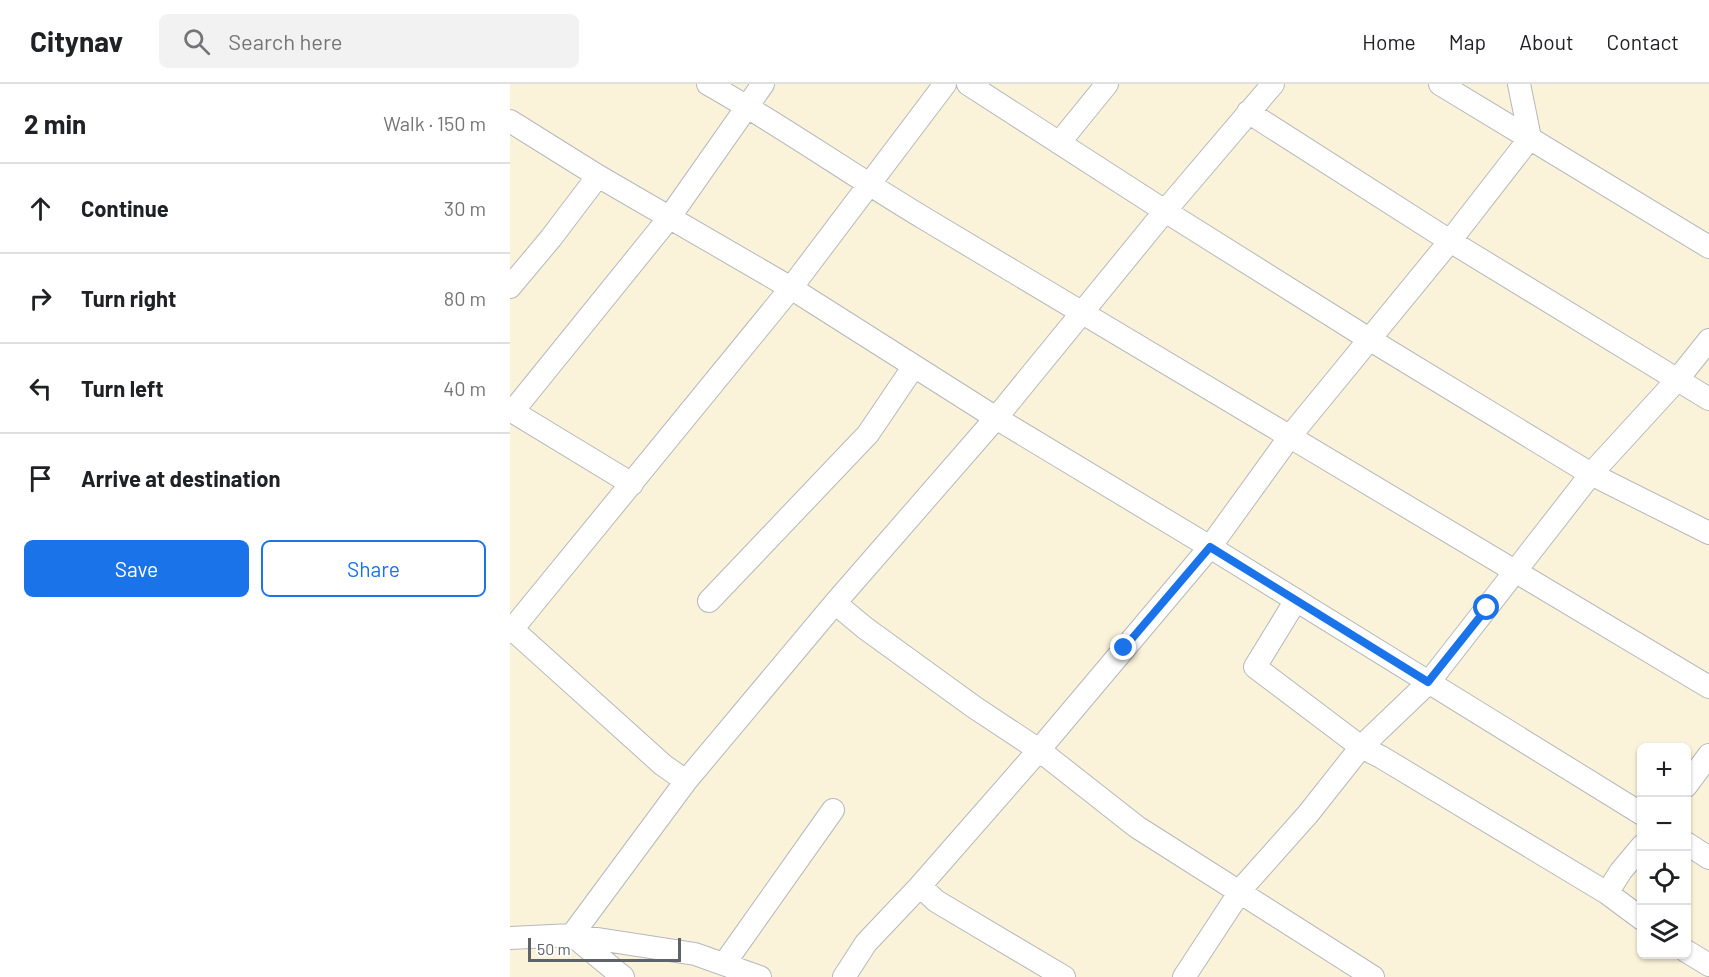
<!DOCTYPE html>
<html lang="en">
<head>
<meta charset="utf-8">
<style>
  :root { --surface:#fff; --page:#f2f2f2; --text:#202124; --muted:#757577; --line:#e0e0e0; --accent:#1a73e8 }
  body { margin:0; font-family:Barlow,sans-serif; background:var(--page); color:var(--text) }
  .controls { position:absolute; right:18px; bottom:18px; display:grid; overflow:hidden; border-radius:9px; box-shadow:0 2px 4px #0004 }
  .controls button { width:54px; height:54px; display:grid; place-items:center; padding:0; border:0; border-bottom:2px solid var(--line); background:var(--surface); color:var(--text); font:30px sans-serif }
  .scale { position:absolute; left:18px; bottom:15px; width:153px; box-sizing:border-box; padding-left:6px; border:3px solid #5f6368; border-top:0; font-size:16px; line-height:21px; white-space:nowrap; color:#5f6368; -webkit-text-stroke:4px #fff; paint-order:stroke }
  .stop { position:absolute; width:18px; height:18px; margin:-14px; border:4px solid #1a73e8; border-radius:50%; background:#fff }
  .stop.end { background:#1a73e8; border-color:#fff; box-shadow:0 2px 6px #0008 }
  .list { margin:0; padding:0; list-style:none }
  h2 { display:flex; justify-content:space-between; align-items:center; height:78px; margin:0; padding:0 24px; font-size:26px }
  h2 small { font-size:20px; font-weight:400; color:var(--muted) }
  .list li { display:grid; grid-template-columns:39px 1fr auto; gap:18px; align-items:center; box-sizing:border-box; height:90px; padding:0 24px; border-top:2px solid var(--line) }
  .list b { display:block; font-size:22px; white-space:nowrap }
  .list em { font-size:20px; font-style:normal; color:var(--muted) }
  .actions { display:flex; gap:12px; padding:18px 24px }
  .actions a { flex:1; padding:14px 0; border:2px solid var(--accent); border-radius:9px; text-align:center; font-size:21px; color:var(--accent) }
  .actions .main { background:var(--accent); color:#fff }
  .icon { flex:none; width:33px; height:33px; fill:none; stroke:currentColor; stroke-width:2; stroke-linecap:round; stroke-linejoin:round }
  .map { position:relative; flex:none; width:1199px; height:893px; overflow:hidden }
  header { display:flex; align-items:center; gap:36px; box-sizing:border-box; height:84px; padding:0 30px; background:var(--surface); border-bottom:2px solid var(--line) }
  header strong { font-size:28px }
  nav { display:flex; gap:33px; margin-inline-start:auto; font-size:21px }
  .search { width:420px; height:54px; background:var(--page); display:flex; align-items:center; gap:15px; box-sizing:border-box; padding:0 21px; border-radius:9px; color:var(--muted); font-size:22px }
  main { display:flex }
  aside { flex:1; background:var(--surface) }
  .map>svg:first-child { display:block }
  .sand { fill:#fbf3d9; fill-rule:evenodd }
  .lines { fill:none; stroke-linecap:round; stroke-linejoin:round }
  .minor-casing { stroke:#b5b8bc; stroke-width:24 }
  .minor { stroke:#fff; stroke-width:22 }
  .route { stroke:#1a73e8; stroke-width:8 }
</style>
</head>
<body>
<header>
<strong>Citynav</strong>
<div class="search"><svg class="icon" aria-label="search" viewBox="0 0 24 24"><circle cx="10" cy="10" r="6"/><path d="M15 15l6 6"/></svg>Search here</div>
<nav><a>Home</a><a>Map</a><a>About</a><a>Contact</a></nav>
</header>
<main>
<aside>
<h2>2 min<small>Walk · 150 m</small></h2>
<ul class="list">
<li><svg class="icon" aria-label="ahead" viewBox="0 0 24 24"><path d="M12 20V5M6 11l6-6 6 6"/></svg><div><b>Continue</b></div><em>30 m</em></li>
<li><svg class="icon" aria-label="right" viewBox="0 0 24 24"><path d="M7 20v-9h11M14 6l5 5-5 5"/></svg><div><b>Turn right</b></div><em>80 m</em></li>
<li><svg class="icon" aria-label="left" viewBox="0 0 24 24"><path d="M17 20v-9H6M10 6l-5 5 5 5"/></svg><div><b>Turn left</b></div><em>40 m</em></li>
<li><svg class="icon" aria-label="arrive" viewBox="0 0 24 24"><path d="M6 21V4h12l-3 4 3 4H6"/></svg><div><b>Arrive at destination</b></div></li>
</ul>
<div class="actions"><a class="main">Save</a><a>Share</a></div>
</aside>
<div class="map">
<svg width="1199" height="893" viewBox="0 0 1199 893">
  <rect width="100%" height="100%" fill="#f1efe8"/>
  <path class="sand" d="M0 0H1199V893H0ZM1132 664H1176V870H1132Z"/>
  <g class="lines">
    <g class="minor-casing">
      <path id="minor" d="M198 0C273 42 343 92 417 136 679 290 939 447 1199 603
        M458 0 655 127 859 255 1081 390 1199 449
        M930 0 1199 163
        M738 28 940 157 1199 315
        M0 37 88 92 281 204 486 334 700 463 1132 730
        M549 59 597 0
        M0 203 41 154 88 92
        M0 326 122 400
        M3 327 159 134 253 0
        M786 516 745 583 851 663 871 673 1097 809 1132 835
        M199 517 358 350 404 282
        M325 519 355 544 464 623 529 666 627 743 863 893
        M2 545 153 681 176 697
        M0 548 281 204 435 0
        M1176 702 1199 671
        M1176 759 1199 774
        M410 802 426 817 554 893
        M1097 809 1111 787 1132 762
        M0 854 62 851 185 870 250 893
        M1176 867 1199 881
        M214 880 323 726
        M113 893 62 851 176 697 325 519 486 334 655 127 763 0
        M334 893 356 859 410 802 529 666 700 463 781 351 940 157 1020 54 1009 0
        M674 893 733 803 798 730 851 663 919 598 1081 390 1167 296 1199 256"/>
    </g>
    <use href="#minor" class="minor"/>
  </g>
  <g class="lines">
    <path class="route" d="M614 564 700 463 918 598 977 524"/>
  </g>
</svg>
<div class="controls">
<button>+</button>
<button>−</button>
<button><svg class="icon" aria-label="locate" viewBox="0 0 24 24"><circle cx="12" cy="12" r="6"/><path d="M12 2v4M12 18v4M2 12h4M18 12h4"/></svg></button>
<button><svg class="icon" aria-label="layers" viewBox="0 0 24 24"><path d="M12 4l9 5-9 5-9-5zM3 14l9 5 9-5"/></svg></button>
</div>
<div class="scale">50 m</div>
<div class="stop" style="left:977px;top:524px"></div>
<div class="stop end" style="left:614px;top:564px"></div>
</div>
</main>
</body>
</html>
